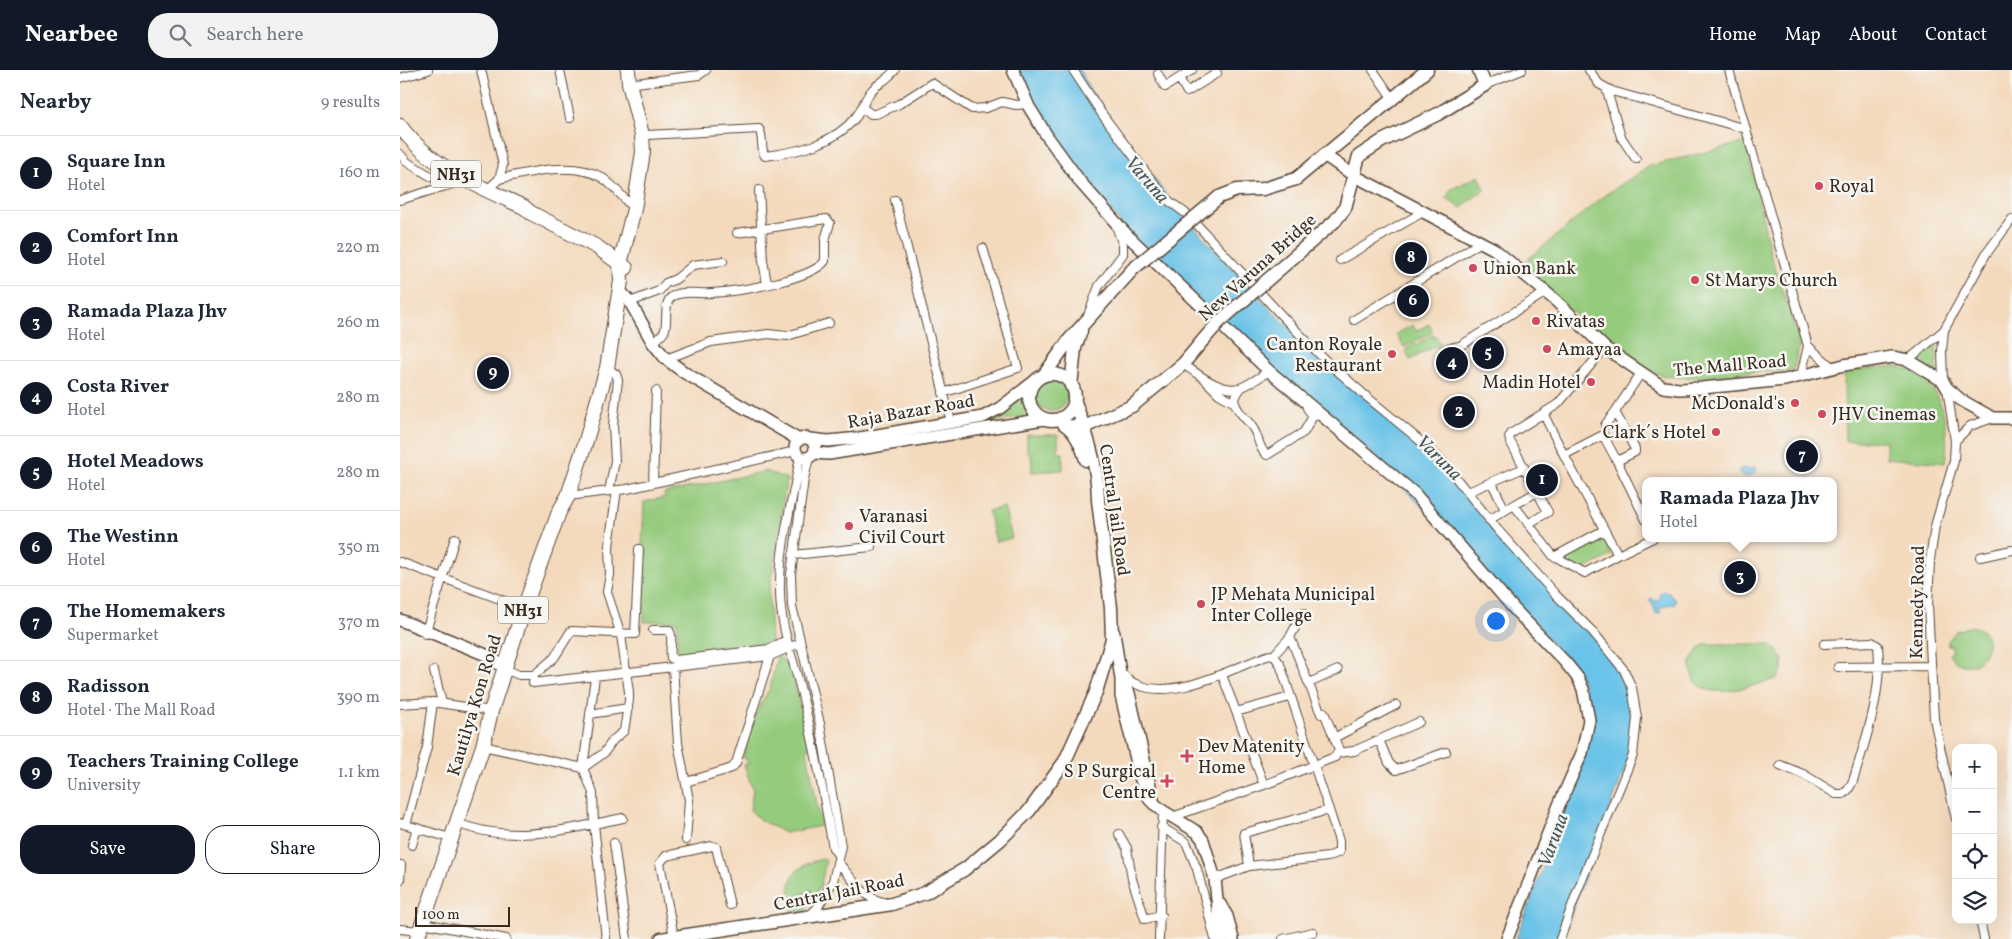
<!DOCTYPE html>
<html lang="en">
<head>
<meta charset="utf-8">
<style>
  :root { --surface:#fff; --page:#f2f2f3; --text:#1f2937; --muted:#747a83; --line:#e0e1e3; --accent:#111827 }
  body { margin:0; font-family:Vollkorn,serif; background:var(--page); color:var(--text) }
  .controls { position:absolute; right:15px; bottom:15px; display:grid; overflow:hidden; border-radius:10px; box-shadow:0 5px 20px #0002 }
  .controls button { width:45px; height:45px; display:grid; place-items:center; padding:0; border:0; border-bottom:1px solid var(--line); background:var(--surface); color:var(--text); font:25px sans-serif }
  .scale { position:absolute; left:15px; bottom:12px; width:95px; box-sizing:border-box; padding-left:5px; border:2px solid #3b2a1e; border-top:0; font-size:14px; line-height:18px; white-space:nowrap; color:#3b2a1e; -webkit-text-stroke:4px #f6f6f2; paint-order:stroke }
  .you { position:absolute; left:1095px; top:550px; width:18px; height:18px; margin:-12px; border:4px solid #fff; border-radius:50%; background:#1a73e8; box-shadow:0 0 0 8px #1a73e833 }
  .badge { display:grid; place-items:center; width:32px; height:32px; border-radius:50%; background:var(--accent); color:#fff; font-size:16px; font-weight:700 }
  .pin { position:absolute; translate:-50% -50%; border:2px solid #fff; box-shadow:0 1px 5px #0006 }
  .popup { position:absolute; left:1242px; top:407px; width:195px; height:65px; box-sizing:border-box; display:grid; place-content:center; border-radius:10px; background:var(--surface); filter:drop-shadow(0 1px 4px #0005); font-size:16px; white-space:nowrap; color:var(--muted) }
  .popup b { font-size:19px; color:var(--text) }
  .popup::after { content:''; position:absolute; left:50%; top:100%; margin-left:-10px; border:10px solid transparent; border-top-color:var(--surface) }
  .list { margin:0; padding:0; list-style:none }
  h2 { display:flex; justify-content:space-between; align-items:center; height:65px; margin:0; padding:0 20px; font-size:21px }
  h2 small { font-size:16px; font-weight:400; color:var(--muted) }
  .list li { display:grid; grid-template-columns:32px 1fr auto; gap:15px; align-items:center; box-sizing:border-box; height:75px; padding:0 20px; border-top:1px solid var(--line) }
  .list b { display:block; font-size:19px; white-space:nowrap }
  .list p { margin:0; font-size:16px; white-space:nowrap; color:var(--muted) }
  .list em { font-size:16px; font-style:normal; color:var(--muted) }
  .actions { display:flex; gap:10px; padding:15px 20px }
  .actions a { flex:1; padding:11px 0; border:1px solid var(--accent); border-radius:20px; text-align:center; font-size:18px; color:var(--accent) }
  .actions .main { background:var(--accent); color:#fff }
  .icon { flex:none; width:28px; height:28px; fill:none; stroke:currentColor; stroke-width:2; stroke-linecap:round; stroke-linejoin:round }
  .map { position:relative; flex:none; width:1612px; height:869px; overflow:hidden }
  header { display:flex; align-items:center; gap:30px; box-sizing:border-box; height:70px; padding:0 25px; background:var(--accent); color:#fff }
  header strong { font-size:24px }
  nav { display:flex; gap:28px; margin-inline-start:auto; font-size:18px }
  .search { width:350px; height:45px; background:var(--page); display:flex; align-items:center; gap:12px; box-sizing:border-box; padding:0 18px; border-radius:20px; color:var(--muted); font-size:19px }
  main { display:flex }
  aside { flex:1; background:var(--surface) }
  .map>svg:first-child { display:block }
  .green { fill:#95cb7d; stroke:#687a4e }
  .forest { fill:#78af6c; stroke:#5a6c45 }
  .water { fill:#6bc3e8; stroke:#537683 }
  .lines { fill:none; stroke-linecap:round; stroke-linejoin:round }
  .street-casing { stroke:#574436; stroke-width:10 }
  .secondary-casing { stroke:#574436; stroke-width:14 }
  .primary-casing { stroke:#574436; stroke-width:15 }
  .highway-casing { stroke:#574436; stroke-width:16 }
  .street { stroke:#fff; stroke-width:8 }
  .secondary { stroke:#fff; stroke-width:11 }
  .primary { stroke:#fff; stroke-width:12 }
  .highway { stroke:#fff; stroke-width:14 }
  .primary-bridge-casing { stroke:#574436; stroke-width:15; stroke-linecap:butt }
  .primary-bridge { stroke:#fff; stroke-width:12 }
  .poi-dot { fill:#d1495b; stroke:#f6f6f2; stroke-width:2 }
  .labels { text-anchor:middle; stroke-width:5; stroke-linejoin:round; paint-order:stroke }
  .shield { fill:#f6f6f2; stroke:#73675e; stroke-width:1 }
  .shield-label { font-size:16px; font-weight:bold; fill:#3b2a1e }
  .poi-label { font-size:18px; fill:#3b2a1e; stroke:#f6f6f2; text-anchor:start }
  .street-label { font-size:18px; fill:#3b2a1e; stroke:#f6f6f2 }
  .water-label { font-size:19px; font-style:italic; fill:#49585b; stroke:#f6f6f2 }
</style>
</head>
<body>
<header>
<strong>Nearbee</strong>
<div class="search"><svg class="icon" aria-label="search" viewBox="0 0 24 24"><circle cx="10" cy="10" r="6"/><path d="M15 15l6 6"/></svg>Search here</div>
<nav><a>Home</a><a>Map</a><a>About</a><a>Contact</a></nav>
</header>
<main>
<aside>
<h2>Nearby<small>9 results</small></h2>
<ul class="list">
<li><span class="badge">1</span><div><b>Square Inn</b><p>Hotel</p></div><em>160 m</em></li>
<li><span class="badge">2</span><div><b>Comfort Inn</b><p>Hotel</p></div><em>220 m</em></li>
<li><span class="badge">3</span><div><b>Ramada Plaza Jhv</b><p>Hotel</p></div><em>260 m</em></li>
<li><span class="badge">4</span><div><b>Costa River</b><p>Hotel</p></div><em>280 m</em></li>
<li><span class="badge">5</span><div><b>Hotel Meadows</b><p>Hotel</p></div><em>280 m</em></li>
<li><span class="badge">6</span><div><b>The Westinn</b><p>Hotel</p></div><em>350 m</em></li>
<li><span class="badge">7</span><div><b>The Homemakers</b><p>Supermarket</p></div><em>370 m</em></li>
<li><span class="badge">8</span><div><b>Radisson</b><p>Hotel · The Mall Road</p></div><em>390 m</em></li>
<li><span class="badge">9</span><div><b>Teachers Training College</b><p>University</p></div><em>1.1 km</em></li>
</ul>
<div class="actions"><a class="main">Save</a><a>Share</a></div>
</aside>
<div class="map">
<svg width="1612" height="869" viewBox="0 0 1612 869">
  <rect width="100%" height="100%" fill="#f6f6f2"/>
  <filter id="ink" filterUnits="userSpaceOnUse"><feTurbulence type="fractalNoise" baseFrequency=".02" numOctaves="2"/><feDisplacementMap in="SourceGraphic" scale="10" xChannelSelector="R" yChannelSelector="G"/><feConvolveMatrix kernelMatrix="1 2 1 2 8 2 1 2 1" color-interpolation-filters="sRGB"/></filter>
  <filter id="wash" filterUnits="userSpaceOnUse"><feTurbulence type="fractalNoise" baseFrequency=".0096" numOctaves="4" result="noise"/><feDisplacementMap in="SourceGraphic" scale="20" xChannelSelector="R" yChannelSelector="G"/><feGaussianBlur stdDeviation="1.12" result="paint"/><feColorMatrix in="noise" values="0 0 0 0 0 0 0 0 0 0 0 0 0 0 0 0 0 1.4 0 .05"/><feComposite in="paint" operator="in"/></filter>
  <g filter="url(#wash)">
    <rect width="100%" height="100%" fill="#f4dabd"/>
    <path class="green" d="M1346 72 1371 186 1400 274 1393 302C1385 301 1376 300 1367 301 1334 302 1301 311 1268 306 1229 301 1153 223 1121 195L1205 125 1250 96Z
      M1079 106 1085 119 1061 138 1046 129 1051 119Z
      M1029 254 1033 262 1004 277 996 264 1013 255 1016 261Z
      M1033 265 1034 267 1036 266 1043 278 1038 279 1037 275 1010 290 1006 282V279Z
      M1536 270 1537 304 1516 290Z
      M1495 296C1541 303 1551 354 1545 393L1486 388V371H1445L1444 301Z
      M635 325a16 16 0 1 1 32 0a16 16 0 1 1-32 0Z
      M624 324 625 332 633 345 585 353Z
      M627 365H658V383H663V400L632 402 631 383H627Z
      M366 401 387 409 369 523 371 571 366 577 278 586 277 551 244 552V521L240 519 244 432 265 427 264 423Z
      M604 437 612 468 596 472 588 441Z
      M1203 467 1212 485 1181 501 1171 496 1165 498 1160 488Z
      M1571 556C1609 564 1573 619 1549 584L1552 582 1551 575H1548V571L1556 561Z
      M1305 574H1369L1379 582 1383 590 1382 601 1376 609C1352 615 1296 638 1291 599 1289 588 1297 580 1305 574Z
      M377 587H380L392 601 409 678 407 681 421 756 385 763 360 750 350 740 353 720 344 695 349 693 343 687 356 643 370 618Z
      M423 789 426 790 421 815 415 826 411 821 390 831C386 806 398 794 423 789Z"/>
    <path class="forest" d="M411 820 415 826 405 842 392 843 390 831Z"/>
    <path class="water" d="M615 0H680L689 18 766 125 812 177 871 240 954 319 1031 384 1065 421 1083 449 1198 565 1230 627 1234 673 1162 869H1116L1184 689 1189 633 1179 603 968 380 846 274 737 175 626 28Z
      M1355 397 1356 401C1352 407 1344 408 1339 403V400L1342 398 1349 399Z
      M1262 521 1269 522 1271 527 1276 529 1274 535 1270 534 1259 538 1261 542 1256 544 1253 534 1249 530 1252 528 1255 531 1260 529 1259 525Z"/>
  </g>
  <g filter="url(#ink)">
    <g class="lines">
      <g class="street-casing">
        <path id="street" d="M81 0 103 95 99 109 87 120
          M160 0 170 48
          M673 0 702 44 765 128 788 145 882 246 925 290 967 327 1018 369 1043 392 1097 459 1155 524 1193 562 1224 600 1232 618 1237 648 1233 685 1177 822 1160 869
          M973 0 993 29
          M1189 0 1199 14 1212 21 1346 59
          M1329 0 1408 276 1433 298
          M758 4 765 17 792 0
          M0 8 28 0
          M779 8 787 22 817 3
          M236 13 299 5 306 0
          M1085 15 1122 0
          M1206 18 1221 67 1236 89
          M463 38 471 44H476L499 34 532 13 572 39 586 38 602 32 616 35 628 34
          M247 65 359 59C364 67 360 79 365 86 398 82 434 74 456 47 462 39 465 28 472 20 479 13 488 9 495 0
          M0 84 7 92 47 116
          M99 109C129 102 174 91 201 107 213 114 224 129 234 139
          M359 120 363 190 367 214
          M0 130 65 110
          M495 130 551 352
          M940 190 1023 142
          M230 232 259 221 266 213 276 209 293 195 323 191
          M689 243 699 216 723 184V175L716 156
          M954 250 1081 172
          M253 273C256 270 261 266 264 262 269 253 262 232 273 226 283 220 300 224 311 223 335 222 411 210 425 191V170L430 153 426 149 337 163
          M1049 278 1060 276 1146 222
          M266 289 311 272 368 264 387 266 429 253
          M1508 290 1544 260 1586 184 1612 149
          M783 294C798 304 823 325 842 317 852 313 861 306 869 301
          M207 298 216 304 218 310 213 355 215 391 209 421
          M1241 303 1215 342 1235 379V382L1217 391 1246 450
          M1401 306 1408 276
          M1543 311 1542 281 1544 260
          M807 312 819 324 835 333
          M841 318C838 322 834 328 835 333 838 344 849 350 854 360 859 368 859 380 867 385L904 362 913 346 907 338
          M1547 318 1555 371 1554 391 1535 456 1530 490 1528 536 1534 649 1556 749
          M543 323 618 298 583 178
          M1143 343 1164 385
          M1205 355 1215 342
          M1555 371 1570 356 1593 348
          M400 386C393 432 379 474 380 521 380 558 394 590 402 625 415 676 424 726 433 778L438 785
          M409 387 404 409 391 504 392 536 420 654 441 776 433 811 418 837 409 846
          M1217 391 1203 365 1164 385 1218 485 1253 468
          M253 413 256 321
          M1092 413 1105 440
          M1068 422 1124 398
          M168 426 227 419 396 381
          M1114 435 1137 422
          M1089 450 1114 435 1154 487 1204 460
          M1128 454 1148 442 1110 371 1109 367 1112 363 1158 334 1205 278
          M393 485 471 477
          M1156 487 1185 503 1218 485
          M1580 487 1612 480
          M0 492 124 538
          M253 560H269C274 567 269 579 271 588L276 590 369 579 386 570
          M25 564 55 468
          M890 567 921 644
          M873 586 890 567 903 543
          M1438 597 1530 596
          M273 598 278 673 289 730 286 770
          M105 599 119 605H134L133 613 370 586 400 573
          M34 601 42 633
          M721 603C726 607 730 612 736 614 775 632 833 597 870 585L875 587 880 594 929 740 939 771V782L928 787 849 796 815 809
          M134 605 154 588 171 561 235 564 239 479
          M822 605 864 715
          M909 613 938 600
          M0 634 33 632 91 641
          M836 642 890 627
          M190 644 228 638
          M934 668 996 635
          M979 670 989 693 996 700 1046 682
          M83 676 183 698 195 607
          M938 683 954 681 1019 652
          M1380 695 1403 704 1436 724H1443L1448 720 1453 711C1466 669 1483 621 1478 576L1472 572 1424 574
          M286 712 326 700 332 698 336 693 370 586
          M772 747 864 715 935 687 939 680 924 642
          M55 752C98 771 150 764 194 754L193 723 183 698 204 683 213 670 224 661 229 630V622L221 565 207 522 210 504 209 476 217 420
          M0 753 50 768
          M6 755 27 677 33 632
          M761 757 786 772 797 799 815 869
          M719 764 727 778 732 809 745 849 761 845
          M214 773 227 869
          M12 775 17 758
          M438 792C451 807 463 828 483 832
          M849 796 844 763 929 740
          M0 810 1 795
          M1580 850 1584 869
          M23 853 106 869
          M0 859 20 861
          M274 867 260 793 266 786 312 776 316 777 330 835
          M206 869 194 754 223 748
          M759 869 763 741
          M883 869 913 862"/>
      </g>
      <g class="secondary-casing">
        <path id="secondary" d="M613 0 629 37 647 66 681 113 726 164 869 301 1015 424 1115 540 1165 592 1178 608 1183 619 1189 650 1182 683 1159 735 1107 869
          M924 85 953 105 1094 179 1155 230 1205 278 1263 317 1279 319 1302 318 1385 310 1444 295 1492 287 1508 290 1543 311 1547 318 1561 330 1593 348H1612
          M220 221 230 232 253 273 266 289 285 303 399 370
          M395 378a10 10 0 1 1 20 0a10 10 0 1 1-20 0Z
          M410 369 428 371 460 368 583 347 600 338 636 310
          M414 383 429 384 644 349
          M0 550 91 587 105 599
          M714 563 721 609V626L741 710 750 730 763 741 797 762 803 770 815 809 819 850 823 869
          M721 609 727 616 730 627 754 734
          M820 834 827 846 833 869"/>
      </g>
      <g class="primary-casing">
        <path id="primary" d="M819 127 837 120 863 119 896 109 1027 0
          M935 151 945 138 959 86 982 71 1038 44 1085 15 1079 0
          M629 327a23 23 0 1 1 46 0a23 23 0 1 1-46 0Z
          M644 305 670 269 733 199
          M671 316 675 278 681 261
          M664 354C675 360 683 378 686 390
          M668 356 684 357 732 336 783 294 804 269
          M261 869 492 834 525 823 565 799 600 770 629 741 665 691 696 622 712 569 711 538 698 430C698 395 686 362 674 329"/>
      </g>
      <g class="highway-casing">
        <path id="highway" d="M0 56C30 97 79 117 124 137L131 143 197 177 226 198
          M17 869 83 676 91 641 124 538 159 442 168 426 185 374 207 298 221 211 220 194 234 139 243 82 242 65 229 13 228 0"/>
      </g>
      <use href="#street" class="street"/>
      <use href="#secondary" class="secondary"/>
      <use href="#primary" class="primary"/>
      <use href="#highway" class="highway"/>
      <g class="primary-bridge-casing">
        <path id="primary-bridge" d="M733 199 819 127
          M804 269 819 252 935 151"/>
      </g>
      <use href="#primary-bridge" class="primary-bridge"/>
    </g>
  </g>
  <g class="poi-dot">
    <circle cx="1419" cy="116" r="5"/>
    <circle cx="1073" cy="198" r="5"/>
    <circle cx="1295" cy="210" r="5"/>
    <circle cx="1136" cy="251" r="5"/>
    <circle cx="1147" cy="279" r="5"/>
    <circle cx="992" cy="284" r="5"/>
    <circle cx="1191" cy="312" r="5"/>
    <circle cx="1395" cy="333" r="5"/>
    <circle cx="1422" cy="344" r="5"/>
    <circle cx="1316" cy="362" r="5"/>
    <circle cx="449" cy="456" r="5"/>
    <circle cx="801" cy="534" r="5"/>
    <path d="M784.5 678.5h5v5h5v5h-5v5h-5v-5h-5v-5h5z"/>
    <path d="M764.5 703.5h5v5h5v5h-5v5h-5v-5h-5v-5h5z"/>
  </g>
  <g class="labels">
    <g class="shield">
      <rect x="31" y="90.5" width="50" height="27" rx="4"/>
      <rect x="98" y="526.5" width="50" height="27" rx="4"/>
    </g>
    <g class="shield-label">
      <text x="56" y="110">NH31</text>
      <text x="123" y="546">NH31</text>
    </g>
    <g class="poi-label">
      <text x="1429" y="122">Royal</text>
      <text x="1083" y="204">Union Bank</text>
      <text x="1305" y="216">St Marys Church</text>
      <text x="1146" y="257">Rivatas</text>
      <text x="982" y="280" text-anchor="end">Canton Royale<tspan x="982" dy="21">Restaurant</tspan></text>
      <text x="1157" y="285">Amayaa</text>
      <text x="1181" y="318" text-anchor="end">Madin Hotel</text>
      <text x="1385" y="339" text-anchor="end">McDonald's</text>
      <text x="1432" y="350">JHV Cinemas</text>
      <text x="1306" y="368" text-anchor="end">Clark´s Hotel</text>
      <text x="459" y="452">Varanasi<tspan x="459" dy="21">Civil Court</tspan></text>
      <text x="811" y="530">JP Mehata Municipal<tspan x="811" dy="21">Inter College</tspan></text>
      <text x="798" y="682">Dev Matenity<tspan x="798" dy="21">Home</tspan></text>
      <text x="756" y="707" text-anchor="end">S P Surgical<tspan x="756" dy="21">Centre</tspan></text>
    </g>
    <g class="street-label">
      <text transform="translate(857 197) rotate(-42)" y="6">New Varuna Bridge</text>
      <text transform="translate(1330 295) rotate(-5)" y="6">The Mall Road</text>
      <text transform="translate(511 341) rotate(-10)" y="6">Raja Bazar Road</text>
      <text transform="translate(715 440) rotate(82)" y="6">Central Jail Road</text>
      <text transform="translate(1517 532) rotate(-89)" y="6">Kennedy Road</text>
      <text transform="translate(74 635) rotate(-73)" y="6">Kautilya Kon Road</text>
      <text transform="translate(439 822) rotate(-11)" y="6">Central Jail Road</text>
    </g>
    <g class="water-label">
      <text transform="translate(748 109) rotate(49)" y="7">Varuna</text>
      <text transform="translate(1040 387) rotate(45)" y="7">Varuna</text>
      <text transform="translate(1152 770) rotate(-70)" y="7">Varuna</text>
    </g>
  </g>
</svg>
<div class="controls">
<button>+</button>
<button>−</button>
<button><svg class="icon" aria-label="locate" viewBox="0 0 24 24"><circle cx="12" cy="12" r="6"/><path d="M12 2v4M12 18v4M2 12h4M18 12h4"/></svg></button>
<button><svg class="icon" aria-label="layers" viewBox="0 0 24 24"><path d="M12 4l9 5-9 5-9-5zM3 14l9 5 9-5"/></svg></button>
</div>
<div class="scale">100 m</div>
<div class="you"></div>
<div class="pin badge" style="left:1142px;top:410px">1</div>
<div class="pin badge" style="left:1059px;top:342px">2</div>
<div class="pin badge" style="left:1340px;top:507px">3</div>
<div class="popup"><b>Ramada Plaza Jhv</b>Hotel</div>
<div class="pin badge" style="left:1052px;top:293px">4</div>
<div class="pin badge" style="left:1088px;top:283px">5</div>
<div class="pin badge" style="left:1013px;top:231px">6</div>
<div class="pin badge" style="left:1402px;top:386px">7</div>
<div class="pin badge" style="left:1011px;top:188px">8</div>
<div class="pin badge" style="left:93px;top:303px">9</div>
</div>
</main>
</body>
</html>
